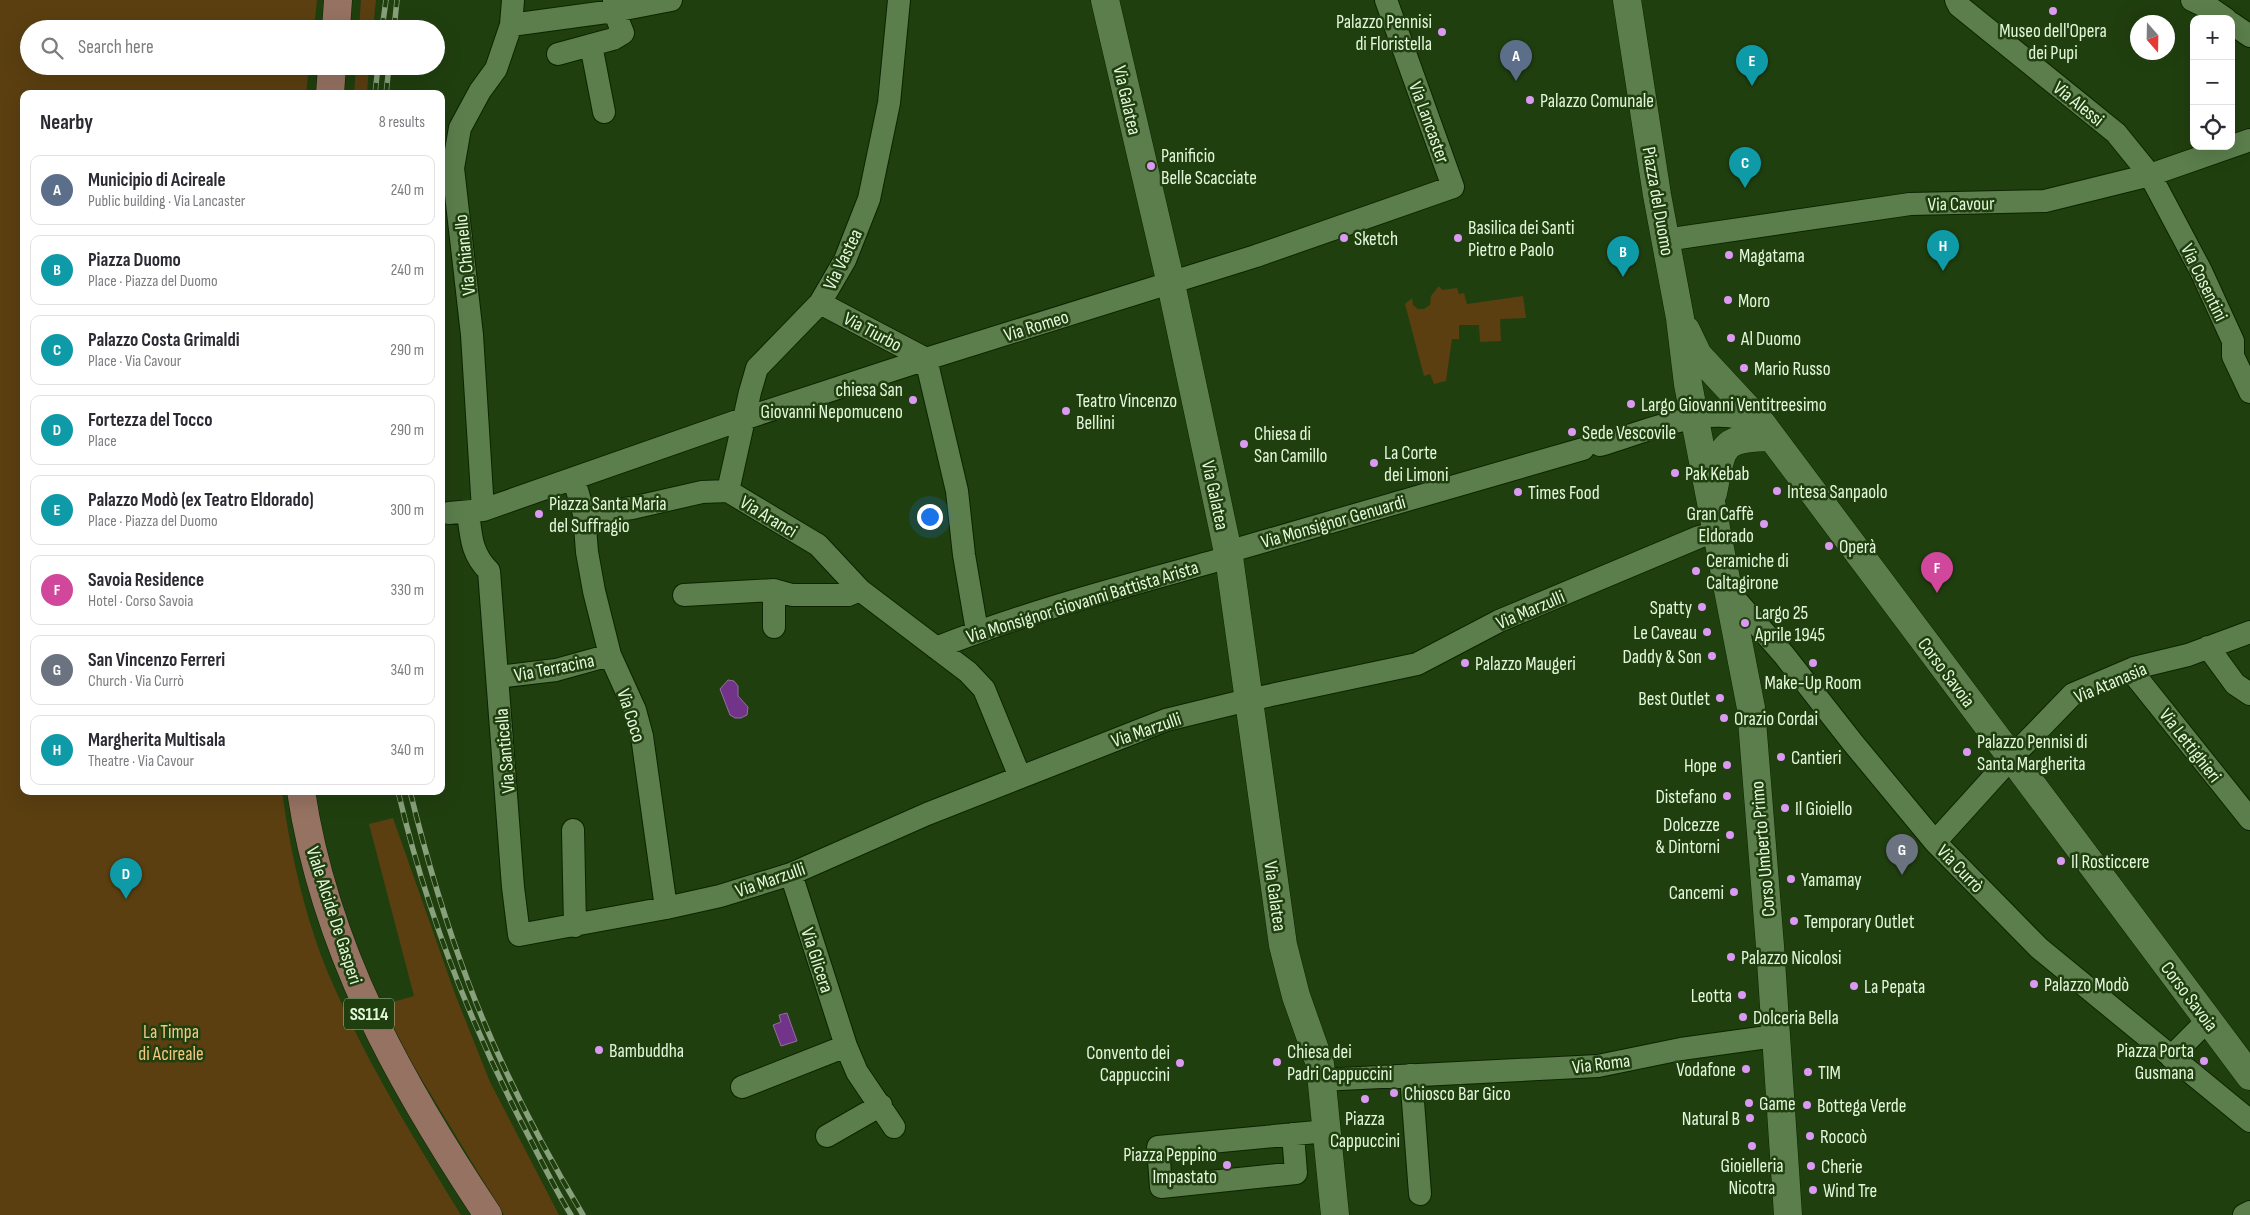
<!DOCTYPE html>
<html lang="en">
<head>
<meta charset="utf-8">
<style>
  :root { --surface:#fff; --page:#f7f7f7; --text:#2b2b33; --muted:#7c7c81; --line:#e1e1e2; --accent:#7b5c8a }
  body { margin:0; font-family:"Sofia Sans Condensed",sans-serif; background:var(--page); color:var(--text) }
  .controls { position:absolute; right:15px; top:15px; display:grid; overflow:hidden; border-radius:10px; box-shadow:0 5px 20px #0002 }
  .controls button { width:45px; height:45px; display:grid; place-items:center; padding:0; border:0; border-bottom:1px solid var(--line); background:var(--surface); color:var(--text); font:25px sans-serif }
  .compass { position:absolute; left:2130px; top:15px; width:45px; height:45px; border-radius:50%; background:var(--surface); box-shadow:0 5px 20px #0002; rotate:160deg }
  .you { position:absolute; left:929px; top:516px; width:18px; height:18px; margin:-12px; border:4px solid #fff; border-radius:50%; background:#1a73e8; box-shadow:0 0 0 8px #1a73e833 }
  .badge { display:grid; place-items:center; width:32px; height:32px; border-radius:50%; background:var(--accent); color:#fff; font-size:16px; font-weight:700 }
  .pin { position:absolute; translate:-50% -41px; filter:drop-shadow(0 1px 2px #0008) }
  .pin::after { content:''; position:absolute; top:26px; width:18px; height:15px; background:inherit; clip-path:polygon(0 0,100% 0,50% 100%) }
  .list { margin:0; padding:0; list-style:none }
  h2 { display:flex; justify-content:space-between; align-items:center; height:65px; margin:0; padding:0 20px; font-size:21px }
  h2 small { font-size:16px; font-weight:400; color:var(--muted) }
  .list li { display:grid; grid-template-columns:32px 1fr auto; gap:15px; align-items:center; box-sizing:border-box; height:70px; margin:0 10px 10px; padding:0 10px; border:1px solid var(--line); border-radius:10px }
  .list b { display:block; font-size:19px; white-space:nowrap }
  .list p { margin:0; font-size:16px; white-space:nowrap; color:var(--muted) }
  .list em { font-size:16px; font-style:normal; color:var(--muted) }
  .icon { flex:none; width:28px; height:28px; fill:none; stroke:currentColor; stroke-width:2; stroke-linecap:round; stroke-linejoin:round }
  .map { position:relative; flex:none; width:2250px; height:1215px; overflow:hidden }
  .search { position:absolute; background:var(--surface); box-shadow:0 5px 20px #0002; left:20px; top:20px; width:425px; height:55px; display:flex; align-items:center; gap:12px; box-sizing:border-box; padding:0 18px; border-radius:28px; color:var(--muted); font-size:19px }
  .panel { position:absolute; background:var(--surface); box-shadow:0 5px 20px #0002; left:20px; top:90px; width:425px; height:705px; border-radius:10px }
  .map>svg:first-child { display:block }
  .green { fill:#5b3f11 }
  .water { fill:#723488; stroke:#946ea1 }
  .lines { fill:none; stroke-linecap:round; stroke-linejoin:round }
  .minor-casing { stroke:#0c2401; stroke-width:24 }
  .tertiary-casing { stroke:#0c2401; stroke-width:29 }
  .primary-casing { stroke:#0c2401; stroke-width:29 }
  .minor { stroke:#5b7e4c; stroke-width:22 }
  .tertiary { stroke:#5b7e4c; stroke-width:28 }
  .primary { stroke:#967262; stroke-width:28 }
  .rail-casing { stroke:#88a07b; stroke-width:5.5 }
  .rail { stroke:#203f0f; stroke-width:4; stroke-dasharray:11; stroke-linecap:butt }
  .poi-dot { fill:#dc99f4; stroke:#203f0f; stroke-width:2 }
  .labels { text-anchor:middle; stroke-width:5; stroke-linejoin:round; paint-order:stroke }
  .shield { fill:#203f0f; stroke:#a9c09e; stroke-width:1 }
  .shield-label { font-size:18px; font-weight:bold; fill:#e4f7dc }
  .poi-label { font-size:19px; fill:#e4f7dc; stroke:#203f0f; text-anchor:start }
  .street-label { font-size:19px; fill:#e4f7dc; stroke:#203f0f }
  .park-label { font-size:19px; fill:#f6c780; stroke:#203f0f }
</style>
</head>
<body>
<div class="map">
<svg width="2250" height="1215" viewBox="0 0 2250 1215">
  <rect width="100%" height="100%" fill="#203f0f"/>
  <path class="green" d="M0 0H317L314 29H29V66H309L306 94H24V791H282C291 858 307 927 335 989 370 1068 416 1142 461 1215H0Z
    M361 0H376L373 29H359Z
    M356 66H369L367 94H354Z
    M1439 286 1442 290 1457 288 1459 294 1464 293 1467 304 1523 296 1526 318 1500 319 1501 341 1480 342 1479 325H1459V339H1452L1446 381 1434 384 1430 374 1424 376 1405 304 1412 298 1413 305 1418 309H1424L1430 305 1431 296Z
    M393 818 455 994 490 1082 559 1215H504L413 1065 382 1005 414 996 369 824Z"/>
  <path class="water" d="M728 680 734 681 738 686V696L748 707 747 715 741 718H735L730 715 720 689Z
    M787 1013 797 1041 781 1046 773 1025 781 1022 779 1015Z"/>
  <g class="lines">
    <g class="minor-casing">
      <path id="minor" d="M1956 0 1959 6 2116 133 2150 175 2201 271 2233 341V356L2250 392
        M2192 0 2213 10 2226 19
        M2231 23 2250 36
        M511 25 614 11 671 0
        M591 45 604 112
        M558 54 613 39 623 33 614 11V0
        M1665 240 1910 204 2045 201 2150 175 2250 140
        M820 303 926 359 957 491 964 555 977 631
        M1600 445C1637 434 1685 414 1724 416 1736 416 1750 421 1762 424
        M574 480 584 514 632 508 702 492 728 491 818 545 860 590 968 672 984 689 1020 777
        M728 491 750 392 757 368 820 303 845 260 869 199 889 103 899 0
        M483 510 472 335 453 168 460 128 480 91 496 69 511 25 513 0
        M468 512C471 535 471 554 489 571L513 887 519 935 666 908 720 896 791 874 927 814 1166 720 1248 700 1417 664 1499 621 1699 537 1717 532
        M449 513 483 510 743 419 926 359 1256 256 1453 187 1386 0
        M584 514 587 552 594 591 610 655 635 710 642 736 666 908
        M774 590V627
        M1728 591 1784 655 1853 743 1935 842 2039 948 2250 1121
        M684 595 774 590 792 595H848L860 590
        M2208 647 2235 684 2250 694
        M936 648C1031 610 1131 585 1229 557L1234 550 1583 449
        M2134 668 2137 678 2250 819
        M498 677 556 670 610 655
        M573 830 575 926
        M1935 842 2011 758 2073 694 2134 668 2188 655 2250 632
        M791 874 846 1046 857 1072 894 1127
        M2171 1057 2208 1020
        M1411 1075 1420 1194
        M1321 1080 1598 1066 1681 1049 1775 1036
        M742 1087 846 1046
        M1293 1134 1296 1173 1161 1187 1158 1147 1327 1131
        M827 1136 881 1105
        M2244 1215 2250 1212"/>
    </g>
    <g class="tertiary-casing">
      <path id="tertiary" d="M1105 0 1171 284 1229 557 1283 945 1296 996 1320 1064 1335 1215
        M1627 0 1657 195 1680 318 1688 384 1751 708 1770 946 1788 1215
        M1686 330 1698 355 1762 424 2250 1076
        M1713 493C1723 446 1719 438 1771 437"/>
    </g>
    <g class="primary-casing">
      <path id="primary" d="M336 29 338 0
        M330 94 332 66
        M301 791C325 950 400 1083 488 1215"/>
    </g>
    <use href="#minor" class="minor"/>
    <use href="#tertiary" class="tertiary"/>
    <use href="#primary" class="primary"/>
    <g class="rail-casing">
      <path id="rail" d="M382 29 386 0
        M394 29 397 0
        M375 94 378 66
        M386 94 389 66
        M398 791C426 911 471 1026 528 1135 542 1162 555 1189 571 1215
        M410 791C426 857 446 924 470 987 500 1066 540 1143 583 1215"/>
    </g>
    <use href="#rail" class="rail"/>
  </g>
  <g class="poi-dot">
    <circle cx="2053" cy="11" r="5"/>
    <circle cx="1442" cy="32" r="5"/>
    <circle cx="1530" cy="100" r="5"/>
    <circle cx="1151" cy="166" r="5"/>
    <circle cx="1344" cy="238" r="5"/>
    <circle cx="1458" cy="238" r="5"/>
    <circle cx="1729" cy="255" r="5"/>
    <circle cx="1728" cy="300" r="5"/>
    <circle cx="1731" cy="338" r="5"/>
    <circle cx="1744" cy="368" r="5"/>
    <circle cx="913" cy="400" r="5"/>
    <circle cx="1631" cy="404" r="5"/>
    <circle cx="1066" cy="411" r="5"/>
    <circle cx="1572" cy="432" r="5"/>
    <circle cx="1244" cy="444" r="5"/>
    <circle cx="1374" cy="463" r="5"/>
    <circle cx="1675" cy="473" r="5"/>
    <circle cx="1777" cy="491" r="5"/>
    <circle cx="1518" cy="492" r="5"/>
    <circle cx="539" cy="514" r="5"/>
    <circle cx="1764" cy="524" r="5"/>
    <circle cx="1829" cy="546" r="5"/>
    <circle cx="1696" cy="571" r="5"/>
    <circle cx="1702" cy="607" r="5"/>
    <circle cx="1745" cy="623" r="5"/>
    <circle cx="1707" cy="632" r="5"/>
    <circle cx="1712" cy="656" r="5"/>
    <circle cx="1465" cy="663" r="5"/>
    <circle cx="1813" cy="663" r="5"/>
    <circle cx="1720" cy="698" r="5"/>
    <circle cx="1724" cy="718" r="5"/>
    <circle cx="1967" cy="752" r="5"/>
    <circle cx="1781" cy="757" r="5"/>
    <circle cx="1727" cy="765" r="5"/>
    <circle cx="1727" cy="796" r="5"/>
    <circle cx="1785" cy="808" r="5"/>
    <circle cx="1730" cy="835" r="5"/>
    <circle cx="2061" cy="861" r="5"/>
    <circle cx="1791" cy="879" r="5"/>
    <circle cx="1734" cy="892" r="5"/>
    <circle cx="1794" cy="921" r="5"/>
    <circle cx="1731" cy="957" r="5"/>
    <circle cx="2034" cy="984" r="5"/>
    <circle cx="1854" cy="986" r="5"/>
    <circle cx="1742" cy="995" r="5"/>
    <circle cx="1743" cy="1017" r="5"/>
    <circle cx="599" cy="1050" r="5"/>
    <circle cx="2204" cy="1061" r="5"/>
    <circle cx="1277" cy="1062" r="5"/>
    <circle cx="1180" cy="1063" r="5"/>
    <circle cx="1746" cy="1069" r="5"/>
    <circle cx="1808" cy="1072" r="5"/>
    <circle cx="1394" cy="1093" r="5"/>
    <circle cx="1365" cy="1099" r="5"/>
    <circle cx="1749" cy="1103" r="5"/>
    <circle cx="1807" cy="1105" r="5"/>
    <circle cx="1750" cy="1118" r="5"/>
    <circle cx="1810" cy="1136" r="5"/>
    <circle cx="1752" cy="1146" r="5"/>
    <circle cx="1227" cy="1165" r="5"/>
    <circle cx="1811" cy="1166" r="5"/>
    <circle cx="1813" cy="1190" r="5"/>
  </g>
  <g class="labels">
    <rect class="shield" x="344" y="998.5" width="50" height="31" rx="4"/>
    <g class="shield-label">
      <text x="369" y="1020">SS114</text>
    </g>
    <g class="poi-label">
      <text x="1432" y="28" text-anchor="end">Palazzo Pennisi<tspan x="1432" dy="22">di Floristella</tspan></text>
      <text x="2053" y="37" text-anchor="middle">Museo dell'Opera<tspan x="2053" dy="22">dei Pupi</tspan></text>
      <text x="1540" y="107">Palazzo Comunale</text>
      <text x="1161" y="162">Panificio<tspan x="1161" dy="22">Belle Scacciate</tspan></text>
      <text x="1468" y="234">Basilica dei Santi<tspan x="1468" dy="22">Pietro e Paolo</tspan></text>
      <text x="1354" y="245">Sketch</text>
      <text x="1739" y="262">Magatama</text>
      <text x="1738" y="307">Moro</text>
      <text x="1741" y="345">Al Duomo</text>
      <text x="1754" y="375">Mario Russo</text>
      <text x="903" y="396" text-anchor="end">chiesa San<tspan x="903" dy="22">Giovanni Nepomuceno</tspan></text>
      <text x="1076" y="407">Teatro Vincenzo<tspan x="1076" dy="22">Bellini</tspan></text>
      <text x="1641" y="411">Largo Giovanni Ventitreesimo</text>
      <text x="1582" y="439">Sede Vescovile</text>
      <text x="1254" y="440">Chiesa di<tspan x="1254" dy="22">San Camillo</tspan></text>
      <text x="1384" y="459">La Corte<tspan x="1384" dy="22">dei Limoni</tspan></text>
      <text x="1685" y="480">Pak Kebab</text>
      <text x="1787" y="498">Intesa Sanpaolo</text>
      <text x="1528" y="499">Times Food</text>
      <text x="549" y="510">Piazza Santa Maria<tspan x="549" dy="22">del Suffragio</tspan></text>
      <text x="1754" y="520" text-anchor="end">Gran Caffè<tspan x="1754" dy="22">Eldorado</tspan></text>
      <text x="1839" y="553">Operà</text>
      <text x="1706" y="567">Ceramiche di<tspan x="1706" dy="22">Caltagirone</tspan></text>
      <text x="1692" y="614" text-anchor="end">Spatty</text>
      <text x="1755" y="619">Largo 25<tspan x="1755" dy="22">Aprile 1945</tspan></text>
      <text x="1697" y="639" text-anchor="end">Le Caveau</text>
      <text x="1702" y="663" text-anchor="end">Daddy &amp; Son</text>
      <text x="1475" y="670">Palazzo Maugeri</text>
      <text x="1813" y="689" text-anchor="middle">Make-Up Room</text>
      <text x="1710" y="705" text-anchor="end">Best Outlet</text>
      <text x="1734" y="725">Orazio Cordai</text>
      <text x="1977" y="748">Palazzo Pennisi di<tspan x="1977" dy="22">Santa Margherita</tspan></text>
      <text x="1791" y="764">Cantieri</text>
      <text x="1717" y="772" text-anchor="end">Hope</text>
      <text x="1717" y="803" text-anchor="end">Distefano</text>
      <text x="1795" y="815">Il Gioiello</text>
      <text x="1720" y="831" text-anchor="end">Dolcezze<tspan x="1720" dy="22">&amp; Dintorni</tspan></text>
      <text x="2071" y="868">Il Rosticcere</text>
      <text x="1801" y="886">Yamamay</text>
      <text x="1724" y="899" text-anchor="end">Cancemi</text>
      <text x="1804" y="928">Temporary Outlet</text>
      <text x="1741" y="964">Palazzo Nicolosi</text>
      <text x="2044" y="991">Palazzo Modò</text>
      <text x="1864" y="993">La Pepata</text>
      <text x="1732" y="1002" text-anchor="end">Leotta</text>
      <text x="1753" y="1024">Dolceria Bella</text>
      <text x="609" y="1057">Bambuddha</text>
      <text x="2194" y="1057" text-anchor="end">Piazza Porta<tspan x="2194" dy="22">Gusmana</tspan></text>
      <text x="1287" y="1058">Chiesa dei<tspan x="1287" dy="22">Padri Cappuccini</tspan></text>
      <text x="1170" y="1059" text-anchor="end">Convento dei<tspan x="1170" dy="22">Cappuccini</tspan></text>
      <text x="1736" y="1076" text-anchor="end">Vodafone</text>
      <text x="1818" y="1079">TIM</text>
      <text x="1404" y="1100">Chiosco Bar Gico</text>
      <text x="1759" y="1110">Game</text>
      <text x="1817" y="1112">Bottega Verde</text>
      <text x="1365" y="1125" text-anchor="middle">Piazza<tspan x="1365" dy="22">Cappuccini</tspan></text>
      <text x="1740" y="1125" text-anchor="end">Natural B</text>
      <text x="1820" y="1143">Rococò</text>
      <text x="1217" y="1161" text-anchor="end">Piazza Peppino<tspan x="1217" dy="22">Impastato</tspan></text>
      <text x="1752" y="1172" text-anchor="middle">Gioielleria<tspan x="1752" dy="22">Nicotra</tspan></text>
      <text x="1821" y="1173">Cherie</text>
      <text x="1823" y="1197">Wind Tre</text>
    </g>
    <g class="street-label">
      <text transform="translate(1128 100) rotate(77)" y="7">Via Galatea</text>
      <text transform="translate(2079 103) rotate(39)" y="7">Via Alessi</text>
      <text transform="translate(1430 122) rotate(70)" y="7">Via Lancaster</text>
      <text transform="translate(1659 201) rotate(80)" y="7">Piazza del Duomo</text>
      <text transform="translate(1961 203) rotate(-1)" y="7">Via Cavour</text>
      <text transform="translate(464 255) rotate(-96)" y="7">Via Chianello</text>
      <text transform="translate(842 259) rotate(-64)" y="7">Via Vastea</text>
      <text transform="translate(2205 282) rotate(64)" y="7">Via Cosentini</text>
      <text transform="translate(1036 325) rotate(-17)" y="7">Via Romeo</text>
      <text transform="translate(873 331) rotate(28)" y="7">Via Tiurbo</text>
      <text transform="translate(1216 495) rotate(78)" y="7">Via Galatea</text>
      <text transform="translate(769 516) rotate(31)" y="7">Via Aranci</text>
      <text transform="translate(1333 521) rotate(-16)" y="7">Via Monsignor Genuardi</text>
      <text transform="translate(1082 601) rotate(-17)" y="7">Via Monsignor Giovanni Battista Arista</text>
      <text transform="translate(1530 609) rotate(-23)" y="7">Via Marzulli</text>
      <text transform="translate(554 667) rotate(-11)" y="7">Via Terracina</text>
      <text transform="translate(1947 672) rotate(53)" y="7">Corso Savoia</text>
      <text transform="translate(2110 682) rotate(-23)" y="7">Via Atanasia</text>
      <text transform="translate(632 715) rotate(72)" y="7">Via Coco</text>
      <text transform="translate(1146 729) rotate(-19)" y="7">Via Marzulli</text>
      <text transform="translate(2191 745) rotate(52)" y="7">Via Lettighieri</text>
      <text transform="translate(504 751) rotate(-95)" y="7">Via Santicella</text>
      <text transform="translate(1762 849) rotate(-95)" y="7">Corso Umberto Primo</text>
      <text transform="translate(1961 868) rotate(46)" y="7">Via Currò</text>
      <text transform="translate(770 879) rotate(-19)" y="7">Via Marzulli</text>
      <text transform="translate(1276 896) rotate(82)" y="7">Via Galatea</text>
      <text transform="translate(335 915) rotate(72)" y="7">Viale Alcide De Gasperi</text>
      <text transform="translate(818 960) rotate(72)" y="7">Via Glicera</text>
      <text transform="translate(2190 996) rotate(53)" y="7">Corso Savoia</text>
      <text transform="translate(1601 1063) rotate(-7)" y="7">Via Roma</text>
    </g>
    <g class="park-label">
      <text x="171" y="1038">La Timpa<tspan x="171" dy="22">di Acireale</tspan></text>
    </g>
  </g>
</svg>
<div class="controls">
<button>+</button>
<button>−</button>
<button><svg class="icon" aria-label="locate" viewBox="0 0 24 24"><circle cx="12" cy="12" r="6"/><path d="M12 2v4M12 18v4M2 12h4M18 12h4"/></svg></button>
</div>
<svg class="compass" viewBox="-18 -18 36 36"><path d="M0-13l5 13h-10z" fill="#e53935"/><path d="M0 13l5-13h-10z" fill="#7c7c81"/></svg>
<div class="you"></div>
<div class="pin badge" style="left:1516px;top:81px;background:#5c6f8a">A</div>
<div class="pin badge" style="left:1623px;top:277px;background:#0f9aa8">B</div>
<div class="pin badge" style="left:1745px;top:188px;background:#0f9aa8">C</div>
<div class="pin badge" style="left:126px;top:899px;background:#0f9aa8">D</div>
<div class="pin badge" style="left:1752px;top:86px;background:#0f9aa8">E</div>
<div class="pin badge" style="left:1937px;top:593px;background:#d1479c">F</div>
<div class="pin badge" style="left:1902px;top:875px;background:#6b7280">G</div>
<div class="pin badge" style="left:1943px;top:271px;background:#0f9aa8">H</div>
<div class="search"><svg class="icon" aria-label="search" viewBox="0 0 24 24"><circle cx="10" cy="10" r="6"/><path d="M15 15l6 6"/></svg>Search here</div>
<section class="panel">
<h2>Nearby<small>8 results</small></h2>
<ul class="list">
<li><span class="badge" style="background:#5c6f8a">A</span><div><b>Municipio di Acireale</b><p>Public building · Via Lancaster</p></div><em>240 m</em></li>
<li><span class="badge" style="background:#0f9aa8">B</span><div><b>Piazza Duomo</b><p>Place · Piazza del Duomo</p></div><em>240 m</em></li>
<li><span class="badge" style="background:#0f9aa8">C</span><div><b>Palazzo Costa Grimaldi</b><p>Place · Via Cavour</p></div><em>290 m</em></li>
<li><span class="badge" style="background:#0f9aa8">D</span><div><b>Fortezza del Tocco</b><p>Place</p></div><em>290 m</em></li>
<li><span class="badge" style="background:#0f9aa8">E</span><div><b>Palazzo Modò (ex Teatro Eldorado)</b><p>Place · Piazza del Duomo</p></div><em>300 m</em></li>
<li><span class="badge" style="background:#d1479c">F</span><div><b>Savoia Residence</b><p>Hotel · Corso Savoia</p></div><em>330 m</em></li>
<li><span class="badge" style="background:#6b7280">G</span><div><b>San Vincenzo Ferreri</b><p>Church · Via Currò</p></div><em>340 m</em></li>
<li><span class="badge" style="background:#0f9aa8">H</span><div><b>Margherita Multisala</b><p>Theatre · Via Cavour</p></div><em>340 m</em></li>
</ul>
</section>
</div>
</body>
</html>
